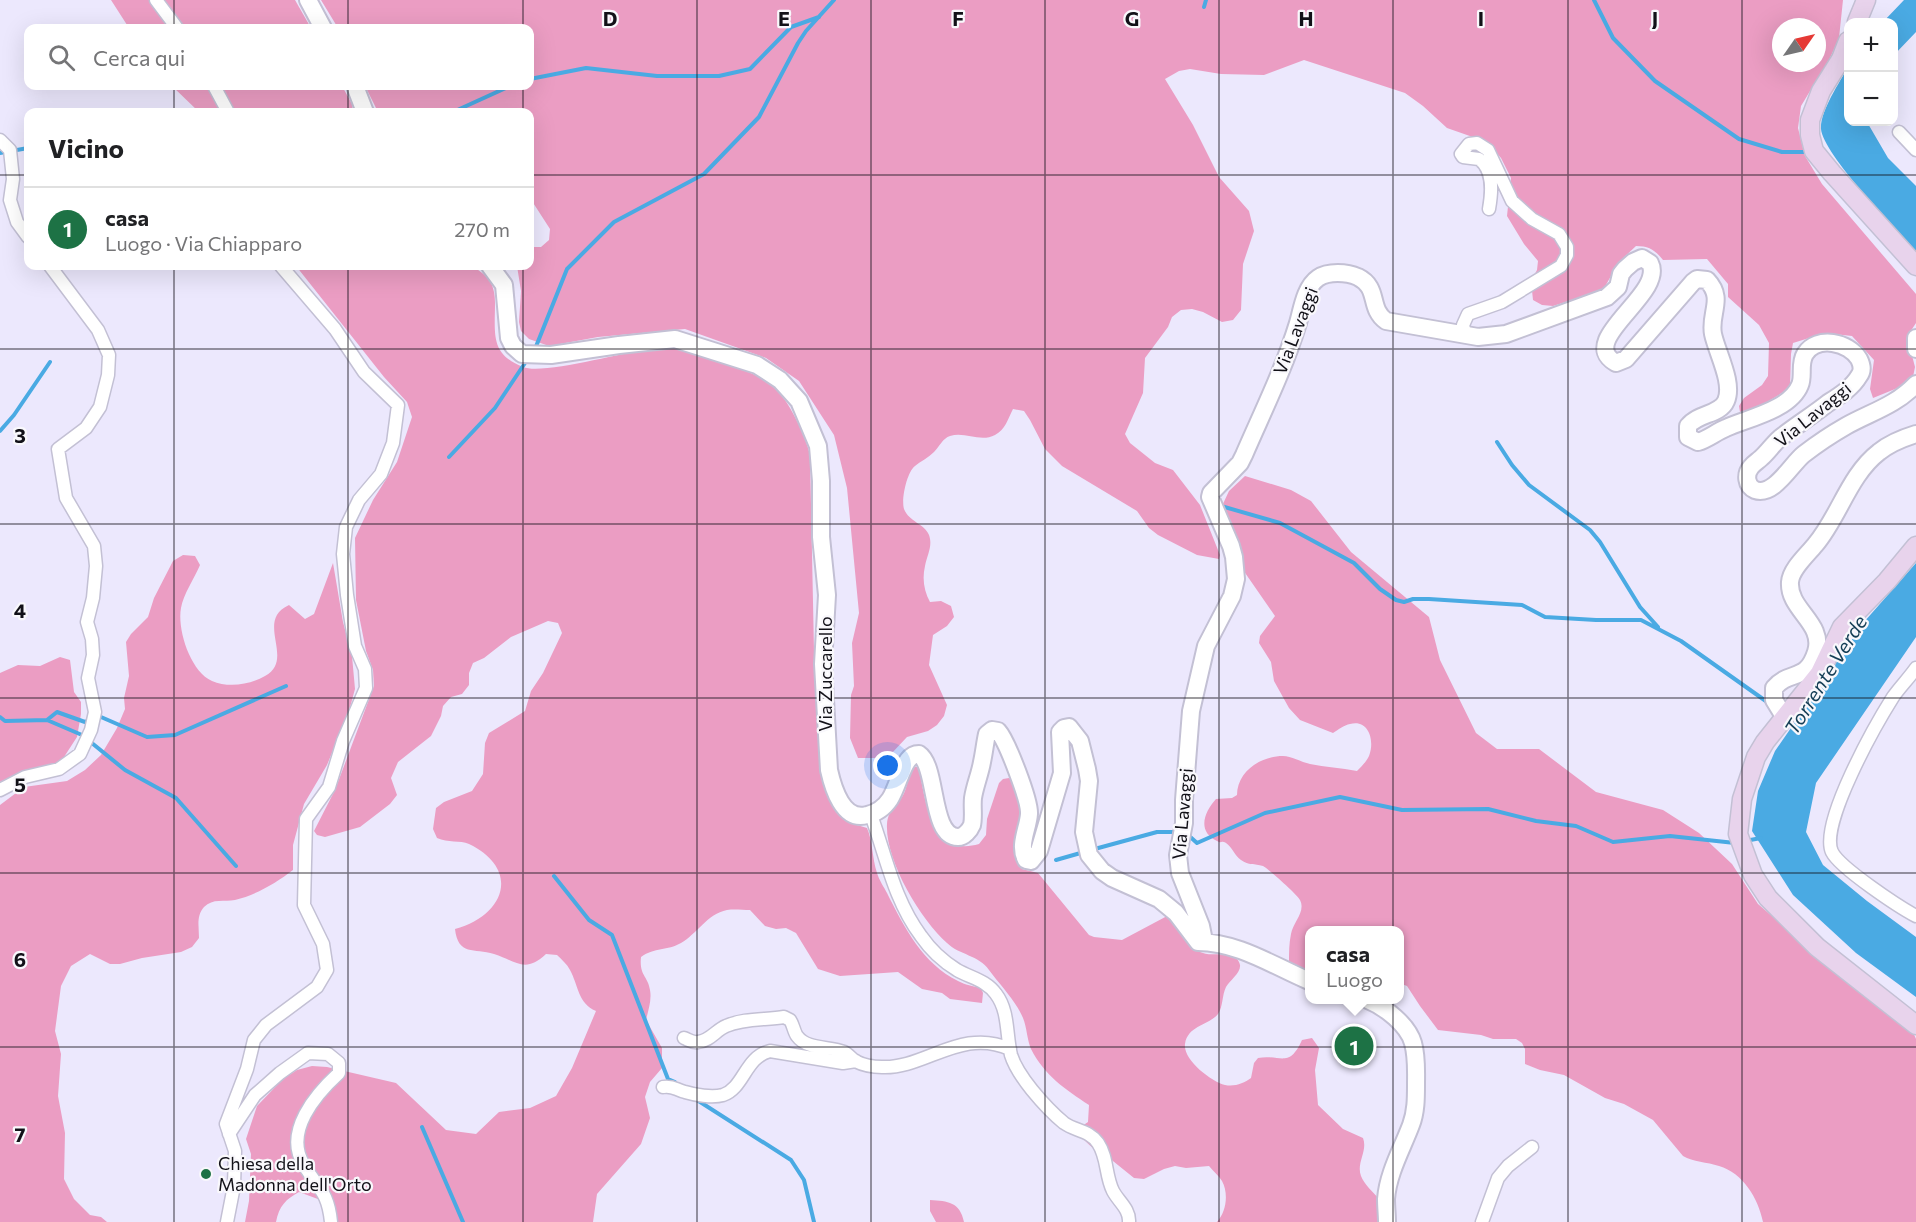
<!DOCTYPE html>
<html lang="it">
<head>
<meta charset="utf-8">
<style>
  :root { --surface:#fff; --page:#f2f2f2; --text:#202124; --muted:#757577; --line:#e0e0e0; --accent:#1d7245 }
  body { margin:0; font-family:Commissioner,sans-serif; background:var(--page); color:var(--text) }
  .controls { position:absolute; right:18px; top:18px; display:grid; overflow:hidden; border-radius:12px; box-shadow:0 6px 24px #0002 }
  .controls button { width:54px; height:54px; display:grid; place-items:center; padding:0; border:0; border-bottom:2px solid var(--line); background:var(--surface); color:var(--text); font:30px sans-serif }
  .compass { position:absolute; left:1772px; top:18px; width:54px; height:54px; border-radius:50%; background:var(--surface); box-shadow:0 6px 24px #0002; rotate:56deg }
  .you { position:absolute; left:888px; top:766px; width:21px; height:21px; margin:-15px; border:4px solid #fff; border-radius:50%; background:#1a73e8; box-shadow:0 0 0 9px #1a73e833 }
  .badge { display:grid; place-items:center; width:39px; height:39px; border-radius:50%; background:var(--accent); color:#fff; font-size:20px; font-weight:700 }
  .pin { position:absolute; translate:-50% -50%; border:3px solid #fff; box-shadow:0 2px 6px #0006 }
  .popup { position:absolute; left:1305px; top:926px; width:99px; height:78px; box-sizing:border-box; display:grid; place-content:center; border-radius:12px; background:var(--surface); filter:drop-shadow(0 2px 4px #0005); font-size:20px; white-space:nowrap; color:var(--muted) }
  .popup b { font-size:22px; color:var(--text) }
  .popup::after { content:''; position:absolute; left:50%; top:100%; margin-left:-12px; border:12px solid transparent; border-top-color:var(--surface) }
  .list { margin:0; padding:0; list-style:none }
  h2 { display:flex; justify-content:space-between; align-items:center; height:78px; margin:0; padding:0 24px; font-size:26px }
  h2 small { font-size:20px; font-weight:400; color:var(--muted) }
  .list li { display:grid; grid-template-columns:39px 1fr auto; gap:18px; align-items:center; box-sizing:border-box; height:84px; padding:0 24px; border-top:2px solid var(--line) }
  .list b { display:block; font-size:22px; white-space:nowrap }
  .list p { margin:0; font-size:20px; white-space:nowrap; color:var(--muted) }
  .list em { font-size:20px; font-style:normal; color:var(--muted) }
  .icon { flex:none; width:33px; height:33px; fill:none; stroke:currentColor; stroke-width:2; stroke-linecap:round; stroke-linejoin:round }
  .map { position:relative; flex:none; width:1916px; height:1222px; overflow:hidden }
  .search { position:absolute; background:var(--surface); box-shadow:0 6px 24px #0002; left:24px; top:24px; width:510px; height:66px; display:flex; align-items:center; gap:15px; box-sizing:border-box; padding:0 21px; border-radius:12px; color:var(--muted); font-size:22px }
  .panel { position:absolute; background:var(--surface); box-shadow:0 6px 24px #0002; left:24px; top:108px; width:510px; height:162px; border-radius:12px }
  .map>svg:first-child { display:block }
  .green { fill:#eb9dc3; fill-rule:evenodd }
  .water { fill:#4aaae3 }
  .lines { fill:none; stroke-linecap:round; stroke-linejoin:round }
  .stream { stroke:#4aaae3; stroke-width:4 }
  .minor-casing { stroke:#c3c0d4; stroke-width:15 }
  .tertiary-casing { stroke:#c3c0d4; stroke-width:20 }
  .secondary-casing { stroke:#c3c0d4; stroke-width:21 }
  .minor { stroke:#fff; stroke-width:12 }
  .tertiary { stroke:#fff; stroke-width:16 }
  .secondary { stroke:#e8d3ec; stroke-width:18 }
  .grid { fill:none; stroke:#121118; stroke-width:1.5; stroke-opacity:0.55 }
  .poi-dot { fill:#1d7245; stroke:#f9f8fc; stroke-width:2 }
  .labels { text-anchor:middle; stroke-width:4.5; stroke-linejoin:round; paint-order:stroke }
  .street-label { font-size:18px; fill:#121118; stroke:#f9f8fc }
  .poi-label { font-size:18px; fill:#121118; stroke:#f9f8fc; text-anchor:start }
  .water-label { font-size:20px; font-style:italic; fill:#153e56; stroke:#f9f8fc }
  .grid-label { font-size:20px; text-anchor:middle; font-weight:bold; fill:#121118; stroke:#f9f8fc; stroke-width:4.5; stroke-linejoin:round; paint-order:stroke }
</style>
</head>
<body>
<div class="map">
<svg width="1916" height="1222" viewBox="0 0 1916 1222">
  <rect width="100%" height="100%" fill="#ece8fd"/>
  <path class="green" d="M111 0H295L311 28H129Z
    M321 0H1843L1839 38 1830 58 1801 106 1798 128 1805 156 1822 184 1916 294V323L1910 332 1909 344 1915 367 1913 377 1905 385 1873 398 1870 389 1874 360 1852 336 1825 333 1793 343 1791 354 1790 388 1759 407 1740 412 1739 406 1744 398 1762 385 1768 376 1769 343 1759 325 1728 297V284L1707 259 1663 260C1655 250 1649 246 1636 246L1619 262 1603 290 1553 306 1542 305 1533 300 1531 281 1537 270 1538 261 1524 244 1507 216 1511 178 1501 158 1487 142 1447 128 1423 106 1405 93 1304 60 1264 75 1221 74 1190 69 1179 71 1165 79 1193 125 1219 177 1249 211 1254 231 1243 264 1241 310 1233 320 1222 322 1203 312 1192 309 1181 310 1172 317 1168 327 1145 358 1143 393 1125 434 1130 443 1155 463 1173 470 1200 505 1220 555 1219 559 1197 555 1158 535 1149 528 1137 511 1062 466 1045 449 1030 420 1024 411 1013 409C1008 419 1005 430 995 435 980 443 965 431 950 436 943 438 939 447 934 452 928 458 921 461 915 466 907 472 901 499 904 509 909 522 924 523 929 535 933 546 927 555 925 566 922 579 924 591 930 602L941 601 951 606 954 617 947 626 933 635 929 665 947 705 944 716 937 725 928 731 907 737 891 754 880 758H858L850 738 851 695 854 686 852 643 859 613 847 488 834 435 799 381 766 358 685 329 598 337 549 346 529 339 521 331 519 322 521 291 517 266H530V247H541L549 240 550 229 530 198V112H378L365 86H530V28H338ZM1781 27H1817V63H1781Z
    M172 86H342L352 104 353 112H199Z
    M296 266H473C478 270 486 275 490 281 494 288 495 296 495 303 495 334 490 354 523 367 542 375 620 353 645 350 657 349 674 348 686 350 705 354 756 373 771 384 787 396 806 436 810 455L814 651 826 791 847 820 857 825 867 828C873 842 872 858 877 873 879 880 884 887 887 893 904 927 923 964 958 981 965 985 973 986 981 988L983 993 982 1003 950 999 942 993 922 989 898 972 840 976 818 969 796 933 786 928 776 929 765 926 750 910C743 910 734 909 727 910 707 914 697 934 681 943 667 951 655 947 641 957 639 976 648 976 650 990 652 1000 648 1011 646 1020L662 1048V1068L650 1082 645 1097 650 1118 641 1144 597 1194 593 1222H336L334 1205 299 1192C286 1199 279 1206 276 1222H245L249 1201 251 1154 246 1139 257 1106 283 1079 297 1070 312 1066 327 1067 396 1083 446 1130 476 1134 499 1112 530 1108 556 1096 572 1068 596 1011C578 1004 578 984 570 970 567 964 562 960 557 955L546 954C525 974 516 961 494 954 474 948 458 956 455 929 504 916 522 870 469 844 460 840 448 843 437 838L433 829 436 808 444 802 472 791 483 774 485 743 489 733 525 711 531 691 543 673 562 633 558 623 548 621 511 637 484 658 473 663 469 673V685L462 694 451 697 443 706 441 716 431 736 398 762 391 778 397 795 390 804 360 827 325 837 317 835 314 831 335 790 374 686 373 670 366 651 356 600 355 538 373 500 397 462 412 417 407 402 384 377Z
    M1245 476 1291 490 1311 501 1351 552 1429 617 1440 660 1476 733 1497 749H1539L1596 792 1663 810 1699 833 1732 864 1758 904 1824 961 1912 1030 1916 1039V1222H1763C1758 1198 1743 1173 1719 1166 1707 1162 1693 1162 1683 1156L1653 1120 1624 1104 1605 1098 1564 1075 1540 1070 1525 1064V1049L1522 1043 1516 1039H1493L1481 1035 1438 1030 1420 1006 1407 986 1399 983V930H1309V975L1293 966 1289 961C1289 953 1289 943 1291 934 1293 922 1306 912 1300 900 1298 895 1266 867 1263 866 1254 863 1249 866 1241 860 1235 856 1232 847 1226 843 1220 840 1222 844 1217 841 1196 831 1205 811 1216 799L1232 798 1237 795C1237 772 1260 756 1283 756 1291 756 1301 762 1310 764 1325 767 1341 768 1357 771 1362 766 1366 762 1369 756 1375 741 1369 719 1350 724 1344 725 1338 730 1333 733L1300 720 1289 708 1274 681 1271 662 1259 643 1260 636 1275 616 1241 567 1222 506 1229 491Z
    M183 555 195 556 200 565C195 577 183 595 181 608 177 629 190 671 212 681 228 688 250 685 265 676 296 659 254 621 289 605L305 619 314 614 333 563 343 622 352 656 355 689 349 711 327 765 304 804 293 845V870C276 883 256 895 235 900 224 902 213 898 204 907 196 916 199 927 199 938L192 947 181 952 142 958 120 964H110L90 954 71 966 61 986 55 1031 61 1054 58 1096 65 1133 64 1179 74 1199 90 1215 101 1217 107 1222H0V805L24 787 67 781 85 770 101 755 117 728 125 709 124 698 129 676 126 642 131 634 148 617 154 598 173 561Z
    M60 657 70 660 74 692 81 702V714L77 737 64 757 54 765 25 770 0 782V673L18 665 40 666Z
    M913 767H919C925 800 931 858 979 844L986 835 987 819 999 783 1003 779 1009 778 1013 783 1021 808V831L1015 852 1018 864 1022 869 1038 873 1089 935 1094 937 1122 940 1169 915C1178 927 1188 948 1203 953 1212 957 1237 949 1240 965 1241 973 1230 980 1226 987 1222 995 1223 1007 1218 1014 1208 1026 1188 1025 1185 1044 1183 1060 1211 1081 1225 1085 1235 1087 1244 1083 1251 1078L1254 1063 1258 1058C1281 1054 1289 1069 1302 1040L1312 1038 1319 1048 1315 1070 1318 1105 1343 1129 1363 1138C1368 1151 1356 1163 1361 1176 1364 1184 1373 1192 1379 1199L1377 1222H1217C1226 1212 1229 1194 1222 1181 1219 1176 1213 1171 1209 1166L1186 1168 1175 1166 1164 1169 1144 1179 1134 1178 1108 1157 1098 1153 1082 1138 1079 1128 1088 1122 1089 1105C1066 1090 1044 1075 1031 1049 1027 1040 1027 1028 1023 1018 1016 1001 1000 985 989 970 979 955 959 955 947 943 920 919 885 860 887 824 888 810 896 807 902 797 908 788 907 776 913 767Z
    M930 1200C948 1201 960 1202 964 1222H936L930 1211Z"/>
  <path class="water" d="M1904 0H1916V32L1894 55V22H1883Z
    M1848 67V122H1867L1888 158 1916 186V253C1897 230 1823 154 1821 129 1820 111 1840 82 1848 67Z
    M1916 563V637L1816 783 1806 832 1823 865 1867 901 1916 937V997L1856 953 1793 895 1752 831 1758 791 1775 751 1864 622Z"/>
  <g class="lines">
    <path class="stream" d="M1594 0 1613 38 1655 81 1739 139 1782 152H1807
      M1204 7 1206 0
      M530 79 586 68 657 76H719L750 69 791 27 819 17
      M453 112 510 86
      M0 153 28 148
      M535 349 567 269 614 222 704 174 759 117 798 43 806 31 834 0
      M0 431 14 415 50 362
      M1497 442 1512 465 1529 485 1590 530 1600 542 1640 607 1658 627
      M449 457 495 408 527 360
      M1221 506 1280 523 1354 563 1380 589 1396 600 1404 602 1413 599H1429L1522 605 1545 617 1596 620H1641L1681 641 1770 704
      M0 717 5 721 47 720 82 735 125 770 176 798 236 866
      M47 720 57 712 85 722 101 717 147 737 175 735 286 686
      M1187 834 1197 843 1265 813 1340 797 1402 810 1488 809 1536 821 1576 826 1613 842 1670 836 1735 843
      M1745 841 1761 838
      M1091 850 1157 832H1177
      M1056 860 1084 852
      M554 876 589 920 612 935 668 1079 675 1082
      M697 1100 791 1160 804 1180 814 1222
      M422 1127 463 1222"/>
    <g class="minor-casing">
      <path id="minor" d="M156 0 177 28
        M214 86 228 112
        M1899 132 1916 150
        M0 140 10 150 13 179 10 200 17 222 28 237
        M1465 334 1463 325 1468 314 1502 302 1561 266 1567 255V247L1559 234 1532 219 1512 201 1488 150 1477 143 1469 144 1461 154 1463 157 1479 159C1494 170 1492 192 1489 209
        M1916 668C1909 678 1900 687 1893 697 1876 724 1819 824 1832 852 1840 868 1899 907 1916 916
        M0 790 25 777 59 769 80 754 91 730 95 712 88 678 93 655 92 639 87 622 93 598 96 566 94 546 66 498 58 449 86 428 100 407 108 375 109 355 98 330 50 266
        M871 815C886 856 894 900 921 936 930 949 944 962 957 970 971 978 986 980 996 994 1009 1011 1006 1034 1011 1055 1015 1068 1024 1080 1032 1090 1041 1101 1053 1114 1064 1123 1075 1131 1089 1130 1098 1143 1108 1158 1105 1175 1113 1191 1118 1201 1130 1209 1129 1222
        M684 1038C689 1040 692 1043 698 1042 710 1041 716 1030 726 1026 744 1018 766 1020 784 1017L790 1020C793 1024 794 1032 797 1036 807 1050 830 1046 844 1052 848 1054 851 1058 855 1061 863 1065 873 1067 882 1067 925 1069 961 1027 1010 1049
        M663 1087C673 1085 676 1090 685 1092 695 1095 712 1098 723 1095 744 1088 745 1057 770 1051L843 1063 856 1061
        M229 1134 255 1095 280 1073 308 1053 328 1054 339 1063V1073C316 1094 283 1132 304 1165 318 1189 328 1191 331 1222
        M227 1222 234 1186 235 1151 226 1124 247 1069 254 1040 266 1025 317 987 327 970 323 944 304 905 306 819 329 787 343 741 366 688 365 669 355 646 347 595 343 554 346 527 359 500 381 474 393 443 398 405 364 372 335 329 281 266
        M1482 1222 1498 1178 1508 1166 1532 1147"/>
    </g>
    <g class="tertiary-casing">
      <path id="tertiary" d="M308 0 323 28
        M355 86 365 112
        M490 266 504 285 509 338 513 346 522 354 551 355 619 345 675 339 757 365 780 380 799 401 818 446 821 481V537L827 595 823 664 829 770C833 788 843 822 867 815 877 813 884 808 890 799 897 788 901 769 908 760 911 756 914 754 919 754 938 767 930 837 958 837 964 837 970 830 972 825 974 817 972 807 973 798 975 785 980 774 982 762 984 753 985 743 987 734L992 730 998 731C1007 741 1030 801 1029 814 1028 829 1018 845 1026 860L1031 861 1039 851 1062 773 1060 732 1064 728 1069 727 1080 741 1087 769 1089 781 1084 832 1089 855 1102 871 1112 878 1159 899 1176 913 1198 942C1237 942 1272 965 1309 981
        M1916 338V349
        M1785 718 1774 700V688C1790 669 1806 683 1816 652 1825 623 1788 610 1790 582 1791 569 1806 556 1815 545 1839 517 1849 475 1879 452 1890 443 1903 438 1916 434
        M1204 941 1201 926 1180 873 1178 855 1184 823V800L1191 711 1206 646 1232 596 1236 579 1234 557 1231 546 1210 497 1211 493 1240 463 1244 455C1263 411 1284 369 1298 323 1302 309 1305 287 1318 278 1328 271 1347 272 1358 277 1380 288 1368 308 1386 321L1478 337 1506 334 1607 297 1618 287 1621 274 1625 269 1633 262 1642 258 1650 263C1666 294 1575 340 1616 363L1626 359 1693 282 1697 279 1707 280C1725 299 1709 313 1713 334 1717 353 1734 383 1726 401 1720 415 1698 413 1688 426V437L1698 442C1708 439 1716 432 1726 428 1748 418 1790 410 1800 385 1804 376 1799 364 1805 354 1817 335 1849 342 1859 359 1862 365 1863 371 1859 376 1852 388 1839 396 1828 403 1813 415 1795 426 1780 438 1773 444 1768 452 1761 458 1758 461 1754 463 1751 467 1745 474 1746 486 1755 490 1774 497 1792 463 1804 454 1817 444 1832 434 1846 426 1871 412 1895 406 1916 384
        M1368 1000C1385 1007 1408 1025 1413 1043 1417 1057 1416 1071 1416 1085 1416 1098 1416 1112 1411 1125 1402 1149 1388 1173 1386 1199 1386 1207 1387 1215 1387 1222"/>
    </g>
    <g class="secondary-casing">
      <path id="secondary" d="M1857 22 1866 0
        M1848 41 1841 59 1821 91 1810 120V135L1814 151 1832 173 1916 266
        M1916 546 1887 581 1842 627 1820 673 1765 742 1756 757 1742 799 1738 834 1753 875 1768 898 1817 947 1916 1025"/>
    </g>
    <use href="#minor" class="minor"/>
    <use href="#tertiary" class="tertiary"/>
    <use href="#secondary" class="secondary"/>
  </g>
  <path class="grid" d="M174 0V28M348 0V28M523 0V28M697 0V1222M871 0V1222M1045 0V1222M1219 0V1222M1393 0V1222M1568 0V1222M1742 0V1222M174 86V112M348 86V112M523 86V112M0 175H28M530 175H1916M174 266V1222M348 266V1222M523 266V1222M0 349H1916M0 524H1916M0 698H1916M0 873H1916M0 1047H1916"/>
  <circle class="poi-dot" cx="206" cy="1174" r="6"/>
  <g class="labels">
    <g class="street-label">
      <text transform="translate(1296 331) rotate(-69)" y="6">Via Lavaggi</text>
      <text transform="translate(1813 415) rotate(-39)" y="6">Via Lavaggi</text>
      <text transform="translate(826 674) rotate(-90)" y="6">Via Zuccarello</text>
      <text transform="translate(1183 814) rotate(-85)" y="6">Via Lavaggi</text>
    </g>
    <g class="poi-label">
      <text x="218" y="1170">Chiesa della<tspan x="218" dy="21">Madonna dell'Orto</tspan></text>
    </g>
    <g class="water-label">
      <text transform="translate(1826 675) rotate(-58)" y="7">Torrente Verde</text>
    </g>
  </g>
  <g class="grid-label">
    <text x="610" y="26">D</text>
    <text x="784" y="26">E</text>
    <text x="958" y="26">F</text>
    <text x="1132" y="26">G</text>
    <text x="1306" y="26">H</text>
    <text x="1481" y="26">I</text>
    <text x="1655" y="26">J</text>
    <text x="20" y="443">3</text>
    <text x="20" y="618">4</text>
    <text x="20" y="792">5</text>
    <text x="20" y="967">6</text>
    <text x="20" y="1142">7</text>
  </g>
</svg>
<div class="controls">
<button>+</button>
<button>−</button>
</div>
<svg class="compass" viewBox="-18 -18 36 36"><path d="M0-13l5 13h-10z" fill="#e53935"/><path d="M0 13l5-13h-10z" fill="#757577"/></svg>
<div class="you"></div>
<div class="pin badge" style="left:1354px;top:1046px">1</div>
<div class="popup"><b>casa</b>Luogo</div>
<div class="search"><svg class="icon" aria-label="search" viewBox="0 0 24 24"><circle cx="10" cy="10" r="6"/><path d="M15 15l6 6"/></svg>Cerca qui</div>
<section class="panel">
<h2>Vicino<small></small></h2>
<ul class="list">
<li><span class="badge">1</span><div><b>casa</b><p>Luogo · Via Chiapparo</p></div><em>270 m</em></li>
</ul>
</section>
</div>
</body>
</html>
